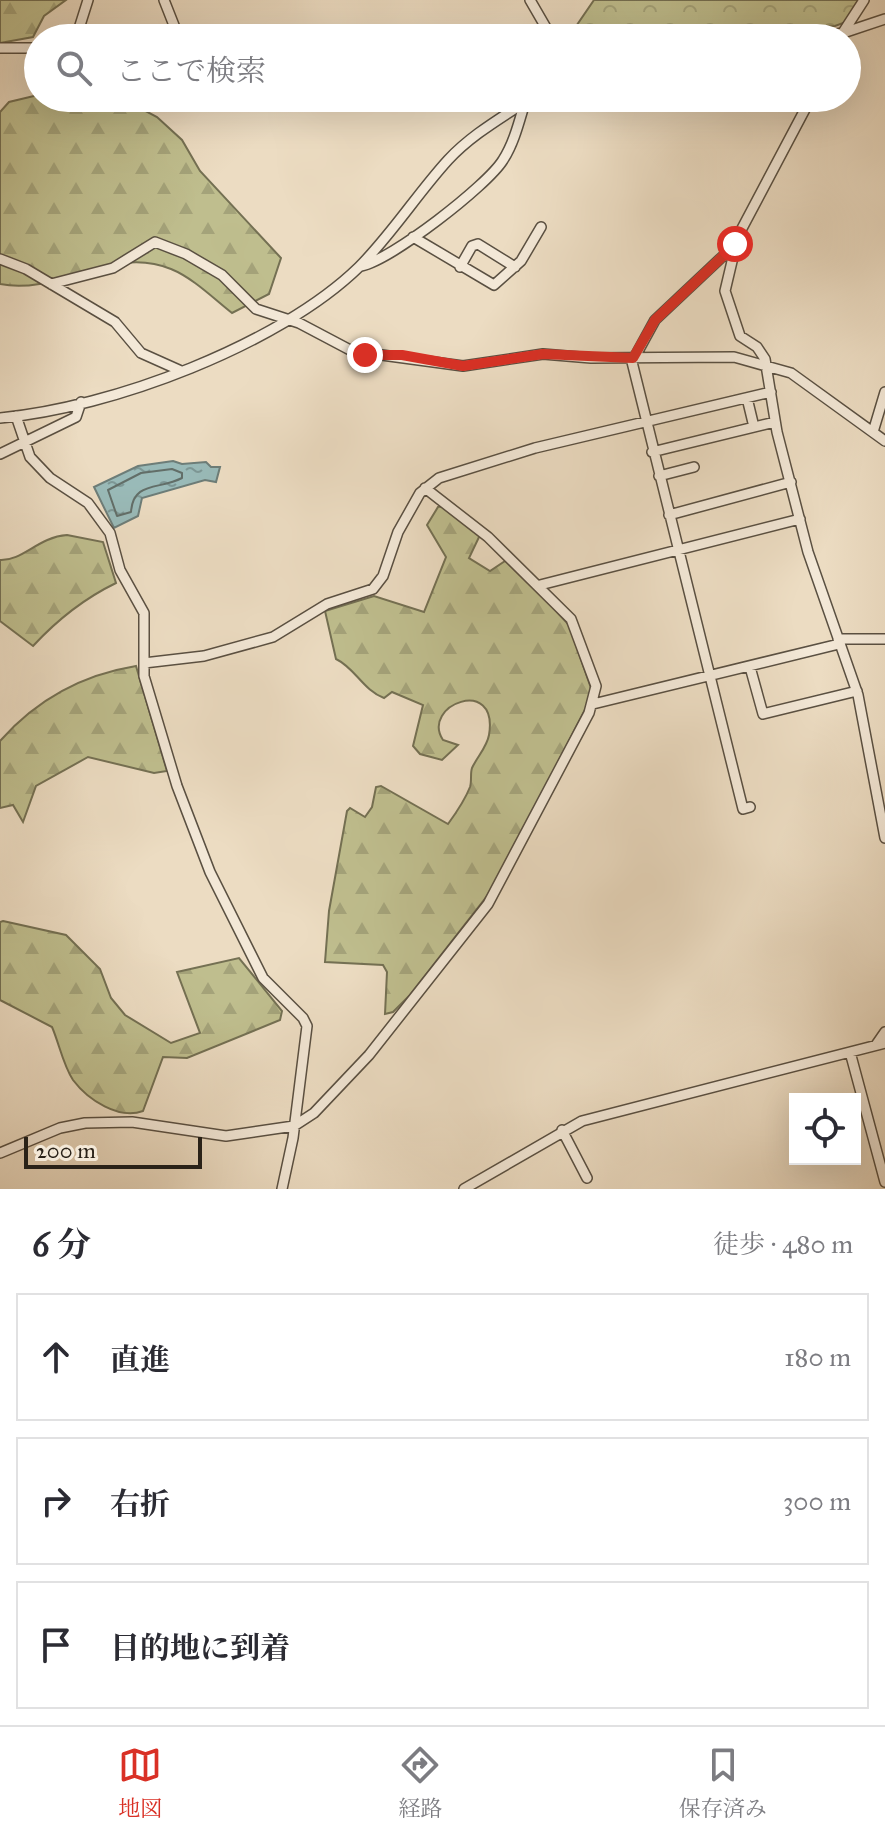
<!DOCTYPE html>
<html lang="ja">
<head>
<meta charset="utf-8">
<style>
  :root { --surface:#fff; --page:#f7f7f7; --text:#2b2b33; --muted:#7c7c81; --line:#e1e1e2; --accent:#d93025 }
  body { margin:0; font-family:"IM FELL Great Primer","Noto Serif JP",serif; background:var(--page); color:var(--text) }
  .controls { position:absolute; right:24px; bottom:24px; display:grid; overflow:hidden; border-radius:0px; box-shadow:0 8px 32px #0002 }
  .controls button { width:72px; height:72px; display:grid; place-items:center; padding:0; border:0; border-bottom:2px solid var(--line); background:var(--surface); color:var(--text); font:40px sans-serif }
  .scale { position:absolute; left:24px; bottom:20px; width:178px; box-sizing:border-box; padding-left:8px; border:4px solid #2a2218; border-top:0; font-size:22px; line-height:28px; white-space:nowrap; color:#2a2218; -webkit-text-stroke:6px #f3e8d7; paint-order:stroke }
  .stop { position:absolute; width:24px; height:24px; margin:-18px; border:6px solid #d93025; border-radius:50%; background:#fff }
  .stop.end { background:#d93025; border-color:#fff; box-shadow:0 2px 8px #0008 }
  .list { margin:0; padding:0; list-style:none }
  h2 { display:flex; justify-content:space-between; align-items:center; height:104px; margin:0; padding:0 32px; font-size:34px }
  h2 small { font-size:26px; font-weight:400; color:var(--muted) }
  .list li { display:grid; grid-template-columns:52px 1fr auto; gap:24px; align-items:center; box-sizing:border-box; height:128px; margin:0 16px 16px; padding:0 16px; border:2px solid var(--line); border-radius:0px }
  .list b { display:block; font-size:30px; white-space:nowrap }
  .list em { font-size:26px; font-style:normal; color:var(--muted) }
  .icon { flex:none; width:44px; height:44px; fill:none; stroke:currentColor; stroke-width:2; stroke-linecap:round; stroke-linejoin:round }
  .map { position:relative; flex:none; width:885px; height:1189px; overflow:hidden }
  .search { position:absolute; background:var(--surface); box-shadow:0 8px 32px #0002; left:24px; right:24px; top:24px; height:88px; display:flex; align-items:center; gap:20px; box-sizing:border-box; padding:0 28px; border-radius:44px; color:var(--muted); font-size:30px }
  .sheet { height:536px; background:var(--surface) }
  nav { display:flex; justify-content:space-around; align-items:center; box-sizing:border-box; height:112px; border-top:2px solid var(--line); background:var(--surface); font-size:22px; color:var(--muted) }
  nav a { display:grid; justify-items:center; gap:4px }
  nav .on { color:var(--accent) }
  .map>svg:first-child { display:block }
  .forest { fill:url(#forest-firs); stroke:#747053; stroke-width:2 }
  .park { fill:url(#park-crowns); stroke:#747053; stroke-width:2 }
  .water { fill:url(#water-ripples); stroke:#6d7d78; stroke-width:2 }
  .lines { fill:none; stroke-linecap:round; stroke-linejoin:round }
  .shore { stroke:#626e68; stroke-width:2 }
  .minor-casing { stroke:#5a5042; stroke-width:12 }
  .minor { stroke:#f3e8d7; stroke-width:9 }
  .route { stroke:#d93025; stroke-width:10 }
</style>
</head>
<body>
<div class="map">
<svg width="885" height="1189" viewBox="0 0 885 1189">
  <defs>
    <pattern id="forest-firs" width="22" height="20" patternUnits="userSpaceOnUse" patternTransform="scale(2)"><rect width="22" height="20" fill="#bfbe8e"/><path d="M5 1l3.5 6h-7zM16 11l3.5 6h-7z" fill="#a4a37a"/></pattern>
    <pattern id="park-crowns" width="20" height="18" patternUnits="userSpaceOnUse" patternTransform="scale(2)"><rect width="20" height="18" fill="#bfbe8e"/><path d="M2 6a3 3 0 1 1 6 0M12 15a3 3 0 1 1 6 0" fill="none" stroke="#a4a37a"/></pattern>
    <pattern id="water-ripples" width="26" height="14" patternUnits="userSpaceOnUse" patternTransform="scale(2)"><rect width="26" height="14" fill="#99bab8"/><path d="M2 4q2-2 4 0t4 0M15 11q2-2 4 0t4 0" fill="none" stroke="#7d9795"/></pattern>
  </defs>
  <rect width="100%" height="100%" fill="#ecdcc2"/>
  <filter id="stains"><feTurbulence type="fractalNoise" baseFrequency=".0025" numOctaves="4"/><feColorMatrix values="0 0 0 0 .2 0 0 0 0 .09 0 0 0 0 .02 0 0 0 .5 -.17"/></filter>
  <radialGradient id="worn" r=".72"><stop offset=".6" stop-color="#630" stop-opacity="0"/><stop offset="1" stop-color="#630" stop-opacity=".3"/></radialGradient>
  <path class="forest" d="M0 0H66L44 16 33 37 0 43Z
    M38 95V98L125 100 157 117 182 140 200 171 281 258 269 294 232 313C213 298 193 278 171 269 112 244 59 296 0 284V112L9 102Z
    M444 506 480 535 469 558 490 571 508 559 569 625 593 694 494 887 409 996 393 1012 385 1014 387 972 383 965 325 962 329 911 347 811 350 808 365 817 372 807 376 787 381 786 448 824C456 813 465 800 470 787 472 781 470 774 472 768 477 757 487 747 489 735 499 675 420 705 443 740L458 745 442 760 420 754 413 746 423 705 392 692 384 698C363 690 355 668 336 659L325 611 374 596 424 612 446 557 427 525 438 507Z
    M67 535 103 542 116 583C83 599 58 619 33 646L0 621V560C23 561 38 537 67 535Z
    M136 666 167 771 154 773 88 757 36 786 23 822 13 805 0 808V741C37 699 81 675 136 666Z
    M3 921 66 935 100 969 111 998 125 1015 171 1043 200 1033 177 972 239 958 282 1011 280 1020 187 1058 163 1057 143 1111C119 1120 88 1100 73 1080 63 1065 59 1043 52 1027L0 1000V922Z"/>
  <path class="park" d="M594 0H861L846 22 835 26 664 38H568Z"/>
  <path class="water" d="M173 461 182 464 206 462 211 467H220L216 482 205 480 142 498 138 516 114 528 94 487 138 466Z"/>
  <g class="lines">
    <path class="shore" d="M172 469 182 473V478C159 490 133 481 131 512L117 516 108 490 141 473Z"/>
    <g class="minor-casing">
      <path id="minor" d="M164 0 179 38
        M530 0 552 38
        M842 34 864 0
        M76 38 88 0
        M810 38 843 33 885 19
        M0 48H38
        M811 98 738 236 725 291 740 336 757 347 765 359 777 432 808 552 858 695 885 838
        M413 237 494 285 521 261 541 227
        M734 252 722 257 655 320 632 362 743 809 750 807
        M0 259 26 269 115 322 141 353 179 370
        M361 266C391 260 487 186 503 160 514 143 519 122 525 102
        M460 267 472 246 478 244 515 267
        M51 284 113 268 155 242 186 254 222 275 256 309 299 323 352 351 463 366 543 354 591 358 734 357 791 373 885 441
        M747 398 754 427
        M16 416 30 457 50 478 88 503 110 533 120 570 144 613V676L177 786 210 872 263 978 303 1018 307 1026 293 1138 282 1189
        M0 418C111 408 279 345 359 267 392 234 417 194 448 160 472 134 503 117 531 98
        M873 432 885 392
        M652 452 775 422
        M0 454 76 417 81 402
        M659 476 694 467
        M669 515 791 482
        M540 585 800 519
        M838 639H885
        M144 663 204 656 273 637 327 604 373 589 383 576 398 532 420 493 439 478 535 448 771 392
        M750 667 763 714 857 691
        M593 704 839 644
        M876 1045 885 1032
        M850 1052 885 1182
        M562 1130 587 1178
        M0 1153 60 1128 85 1123 132 1122 226 1136 294 1126 314 1113 369 1055 488 904 589 713 596 686 571 619 488 537 425 488
        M464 1189 582 1121 885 1043"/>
    </g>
    <use href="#minor" class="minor"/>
  </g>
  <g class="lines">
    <path class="route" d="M365 355H402L463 366 543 354 633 358 655 320 722 257 734 252 735 244"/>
  </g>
  <rect width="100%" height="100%" filter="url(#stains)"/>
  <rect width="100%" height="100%" fill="url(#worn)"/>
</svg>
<div class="controls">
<button><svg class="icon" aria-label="locate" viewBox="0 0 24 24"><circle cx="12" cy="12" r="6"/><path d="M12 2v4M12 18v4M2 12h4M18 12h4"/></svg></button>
</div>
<div class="scale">200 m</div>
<div class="stop" style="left:735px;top:244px"></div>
<div class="stop end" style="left:365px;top:355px"></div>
<div class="search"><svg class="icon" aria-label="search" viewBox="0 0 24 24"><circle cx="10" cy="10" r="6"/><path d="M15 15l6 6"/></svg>ここで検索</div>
</div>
<section class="sheet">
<h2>6 分<small>徒歩 · 480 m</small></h2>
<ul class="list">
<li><svg class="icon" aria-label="ahead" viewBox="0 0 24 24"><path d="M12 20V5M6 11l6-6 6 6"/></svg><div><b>直進</b></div><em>180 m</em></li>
<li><svg class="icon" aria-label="right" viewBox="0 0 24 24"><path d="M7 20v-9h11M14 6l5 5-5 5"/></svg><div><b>右折</b></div><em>300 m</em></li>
<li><svg class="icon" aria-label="arrive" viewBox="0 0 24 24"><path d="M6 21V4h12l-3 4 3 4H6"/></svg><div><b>目的地に到着</b></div></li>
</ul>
</section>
<nav>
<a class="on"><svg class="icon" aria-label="map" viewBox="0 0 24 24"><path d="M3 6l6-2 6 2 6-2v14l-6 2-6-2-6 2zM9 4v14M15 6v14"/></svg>地図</a>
<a><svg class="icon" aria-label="directions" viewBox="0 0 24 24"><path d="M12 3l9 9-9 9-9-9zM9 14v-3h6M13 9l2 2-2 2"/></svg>経路</a>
<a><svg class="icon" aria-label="saved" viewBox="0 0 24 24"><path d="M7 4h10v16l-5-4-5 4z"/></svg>保存済み</a>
</nav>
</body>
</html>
